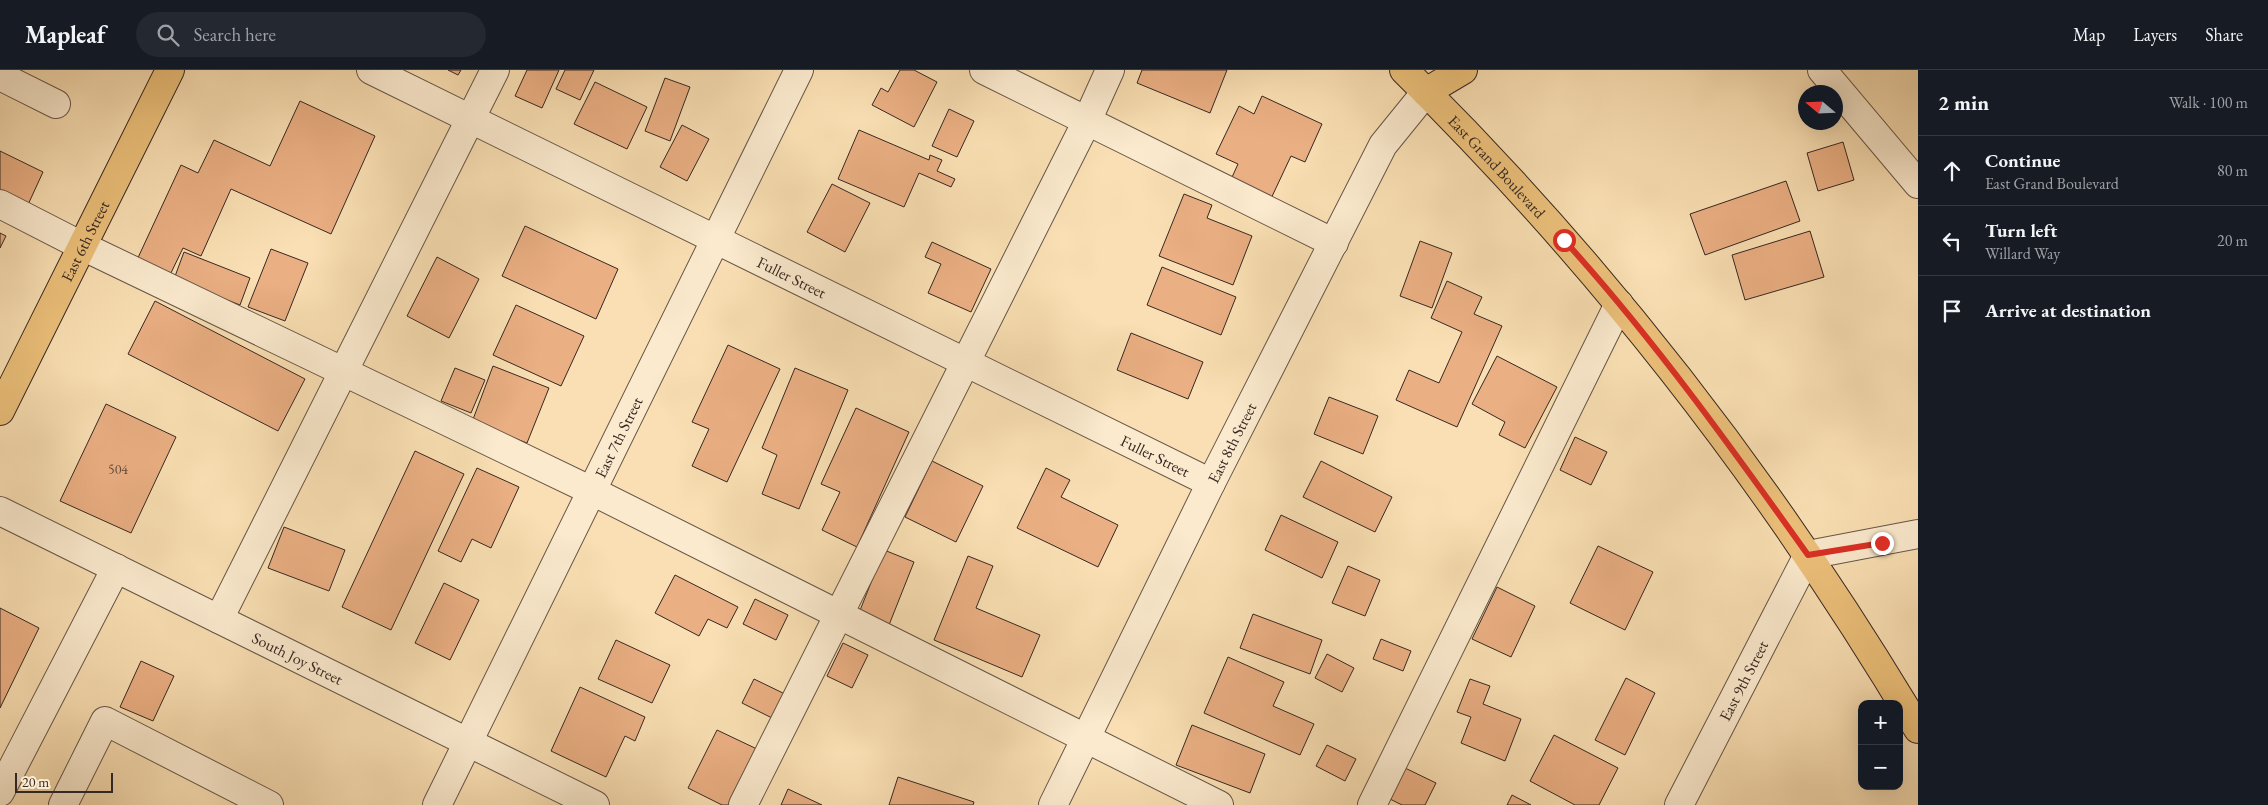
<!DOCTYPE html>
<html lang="en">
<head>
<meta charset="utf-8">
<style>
  :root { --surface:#171b24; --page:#242831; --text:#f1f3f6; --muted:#9ea1a6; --line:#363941 }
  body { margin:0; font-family:"EB Garamond",serif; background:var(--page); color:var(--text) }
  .controls { position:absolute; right:15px; bottom:15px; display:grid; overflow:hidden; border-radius:10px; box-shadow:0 5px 20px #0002 }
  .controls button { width:45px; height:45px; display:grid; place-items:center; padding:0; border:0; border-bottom:1px solid var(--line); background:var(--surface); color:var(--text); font:25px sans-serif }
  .compass { position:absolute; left:1798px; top:15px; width:45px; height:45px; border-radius:50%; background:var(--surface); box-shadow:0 5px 20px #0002; rotate:289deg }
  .scale { position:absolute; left:15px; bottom:12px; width:98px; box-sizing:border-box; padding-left:5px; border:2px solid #362823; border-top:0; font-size:14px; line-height:18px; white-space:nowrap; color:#362823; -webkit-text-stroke:4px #fbeace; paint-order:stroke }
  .stop { position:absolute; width:15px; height:15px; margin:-11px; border:4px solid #d93025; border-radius:50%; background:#fff }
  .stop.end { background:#d93025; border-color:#fff; box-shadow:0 1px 5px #0008 }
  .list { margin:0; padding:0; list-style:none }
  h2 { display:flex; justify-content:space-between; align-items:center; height:65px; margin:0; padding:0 20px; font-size:21px }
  h2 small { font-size:16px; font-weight:400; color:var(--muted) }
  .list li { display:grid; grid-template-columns:32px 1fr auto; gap:15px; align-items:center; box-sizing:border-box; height:70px; padding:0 20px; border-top:1px solid var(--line) }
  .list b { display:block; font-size:19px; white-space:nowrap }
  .list p { margin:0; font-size:16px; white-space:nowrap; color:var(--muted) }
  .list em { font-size:16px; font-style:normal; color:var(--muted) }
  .icon { flex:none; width:28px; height:28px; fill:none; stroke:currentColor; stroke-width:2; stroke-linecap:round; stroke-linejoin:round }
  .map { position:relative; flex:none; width:1918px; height:735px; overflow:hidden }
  header { display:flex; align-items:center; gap:30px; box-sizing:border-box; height:70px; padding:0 25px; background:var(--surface); border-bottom:1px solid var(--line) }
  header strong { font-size:24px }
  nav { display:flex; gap:28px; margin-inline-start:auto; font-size:18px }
  .search { width:350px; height:45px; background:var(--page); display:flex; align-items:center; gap:12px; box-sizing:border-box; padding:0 18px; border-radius:28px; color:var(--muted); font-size:19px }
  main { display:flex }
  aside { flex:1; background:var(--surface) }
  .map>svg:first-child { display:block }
  .building { fill:#eaaf83; stroke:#362823 }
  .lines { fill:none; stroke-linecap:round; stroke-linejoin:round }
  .minor-casing { stroke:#675647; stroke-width:30 }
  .major-casing { stroke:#362823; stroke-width:30 }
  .minor { stroke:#fbeace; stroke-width:28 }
  .major { stroke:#ecc07a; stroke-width:28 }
  .route { stroke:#d93025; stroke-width:6 }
  .labels { text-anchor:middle; stroke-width:4.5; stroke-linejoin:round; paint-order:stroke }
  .number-label { font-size:14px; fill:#634a3b }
  .street-label { font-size:16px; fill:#362823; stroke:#fbeace }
</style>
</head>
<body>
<header>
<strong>Mapleaf</strong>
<div class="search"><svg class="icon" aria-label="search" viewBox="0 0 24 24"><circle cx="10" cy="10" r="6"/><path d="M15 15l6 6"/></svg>Search here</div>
<nav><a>Map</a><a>Layers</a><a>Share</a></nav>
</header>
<main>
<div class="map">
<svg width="1918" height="735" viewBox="0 0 1918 735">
  <rect width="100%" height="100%" fill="#f9dfb3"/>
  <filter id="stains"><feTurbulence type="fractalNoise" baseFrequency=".004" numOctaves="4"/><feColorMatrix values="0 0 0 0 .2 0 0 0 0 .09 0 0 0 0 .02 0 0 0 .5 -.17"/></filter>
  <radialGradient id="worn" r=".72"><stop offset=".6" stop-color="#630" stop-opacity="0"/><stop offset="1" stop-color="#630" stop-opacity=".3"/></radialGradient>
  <path class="building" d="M448 0H461L458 5Z
    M527 0H559L542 38 515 26Z
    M565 0H594L580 30 556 19Z
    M900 0H914L937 12 914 57 872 35 881 18 888 22Z
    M1142 0H1227L1210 43 1137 13Z
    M665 8 690 17 670 71 645 61Z
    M595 12 647 37 627 79 574 54Z
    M1262 26 1322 54 1305 92 1291 86 1268 135 1228 116 1238 94 1216 84 1239 36 1254 44Z
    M300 31 375 66 331 164 231 119 201 186 183 178 169 207 136 192 181 95 198 103 214 70 270 96Z
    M949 39 974 51 957 87 932 76Z
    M682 55 709 69 687 111 660 97Z
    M859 60 929 90 930 85 942 90 937 101 955 109 951 117 919 103 904 137 838 109Z
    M1843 72 1854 110 1818 121 1807 83Z
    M0 81 43 102 26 139 0 126Z
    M1786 111 1800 151 1705 185 1690 144Z
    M832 114 870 133 845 182 807 162Z
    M1184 124 1212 135 1207 148 1252 166 1233 215 1159 186Z
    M525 156 618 199 596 249 502 206Z
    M1810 161 1824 207 1745 230 1732 185Z
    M0 163 6 166 0 178Z
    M1420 171 1452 183 1432 238 1400 226Z
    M932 172 991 199 971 242 928 223 941 194 925 187Z
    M271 179 308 193 285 251 248 237Z
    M184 182 250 208 240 235 174 209Z
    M437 187 479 209 449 268 407 246Z
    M1162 197 1236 227 1221 265 1147 235Z
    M1447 211 1482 227 1474 244 1502 256 1457 357 1396 330 1409 300 1439 313 1462 262 1431 248Z
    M155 231 305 309 278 361 128 284Z
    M516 235 584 266 561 316 493 285Z
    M1131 263 1203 292 1188 329 1117 300Z
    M728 275 780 299 727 412 692 396 709 359 692 352Z
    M1497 286 1557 317 1525 378 1499 365 1505 352 1472 334Z
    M493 296 549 318 527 373 472 352Z
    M455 298 485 310 471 343 441 331Z
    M795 298 848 320 799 439 762 424 777 385 762 378Z
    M1329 327 1378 346 1363 384 1314 364Z
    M106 334 176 367 131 463 60 431Z
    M856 338 909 362 857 477 822 460 840 422 821 414Z
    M1575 367 1607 382 1591 415 1560 400Z
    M415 381 464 404 391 560 342 537Z
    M932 391 983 416 956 472 905 447Z
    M1321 391 1392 427 1375 462 1303 427Z
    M477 398 519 417 491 478 472 469 461 492 438 481Z
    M1046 398 1070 410 1061 427 1118 455 1098 497 1017 458Z
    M1281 445 1338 472 1322 508 1265 480Z
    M284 457 345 480 329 521 268 498Z
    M1598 476 1653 502 1625 560 1570 533Z
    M884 480 914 492 887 560 857 548Z
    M968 486 993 496 976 538 1040 565 1022 607 934 570Z
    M1348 496 1380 510 1365 546 1332 533Z
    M675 505 738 537 727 558 708 549 699 566 655 543Z
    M444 513 479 530 450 590 415 573Z
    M1497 517 1535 536 1511 587 1472 569Z
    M755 529 788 545 776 570 743 554Z
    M0 538 39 558 0 638Z
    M1253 544 1322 570 1310 604 1240 578Z
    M1381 569 1411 581 1403 601 1373 589Z
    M616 570 670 595 652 633 598 609Z
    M843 573 868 585 852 618 827 606Z
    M1327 584 1354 598 1342 622 1315 608Z
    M1228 587 1284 612 1273 636 1314 654 1300 685 1204 643Z
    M141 591 174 606 153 651 120 637Z
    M1626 608 1655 623 1625 685 1595 670Z
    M754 609 787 625 774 649 742 633Z
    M1470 609 1490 616 1483 634 1521 649 1505 691 1461 673 1471 647 1457 642Z
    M580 617 645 647 635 671 625 666 606 707 551 681Z
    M1192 655 1265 684 1250 723 1176 695Z
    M717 660 759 680 732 735H722L688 718Z
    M1554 665 1618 698 1599 735H1575L1530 711Z
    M1327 675 1356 689 1345 711 1316 696Z
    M1403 697 1436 713 1425 735H1402L1388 728Z
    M898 707 974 732 973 735H889Z
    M788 719 822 735H781Z
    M1512 725 1531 735H1507Z"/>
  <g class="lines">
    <g class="minor-casing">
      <g id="minor">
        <path id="s1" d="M371 0 1211 413"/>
        <path d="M984 0 1334 173"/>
        <path d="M1822 0 1918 114"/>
        <path d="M0 6 56 34"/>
        <path d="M0 134 82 176 592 421 1219 735"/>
        <path id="s2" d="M0 441 595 735"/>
        <path d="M219 549 495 0"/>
        <path d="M0 722 116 498"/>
        <path d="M63 735 105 651 269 735"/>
        <path id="s3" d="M437 735 799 0"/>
        <path d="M743 735 1087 51 1110 0"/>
        <path id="s4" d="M1053 735 1211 413 1383 75 1426 22"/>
        <path d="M1372 735 1619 234"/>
        <path id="s5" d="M1679 735 1808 485 1918 464"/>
      </g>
    </g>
    <g class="major-casing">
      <g id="major">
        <path id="s6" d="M1404 0C1603 196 1775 419 1918 659"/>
        <path d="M1426 22 1463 0"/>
        <path id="s7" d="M0 341 170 0"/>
      </g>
    </g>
    <use href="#minor" class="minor"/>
    <use href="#major" class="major"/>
  </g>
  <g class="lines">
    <path class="route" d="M1564 170C1653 268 1731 377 1808 485L1882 473"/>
  </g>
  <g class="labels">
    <g class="number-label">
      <text x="118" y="404">504</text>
    </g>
    <g class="street-label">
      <text dy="6" stroke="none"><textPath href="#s6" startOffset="134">East Grand Boulevard</textPath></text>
      <text dy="6" stroke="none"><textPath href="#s7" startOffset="190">East 6th Street</textPath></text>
      <text dy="6" stroke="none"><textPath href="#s1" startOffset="469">Fuller Street</textPath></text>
      <text dy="6" stroke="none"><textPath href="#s3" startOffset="410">East 7th Street</textPath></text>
      <text dy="6" stroke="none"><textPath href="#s4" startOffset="404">East 8th Street</textPath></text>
      <text dy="6" stroke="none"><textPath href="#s1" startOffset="874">Fuller Street</textPath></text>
      <text dy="6" stroke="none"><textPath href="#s2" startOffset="332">South Joy Street</textPath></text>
      <text dy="6" stroke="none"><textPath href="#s5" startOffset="140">East 9th Street</textPath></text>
    </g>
  </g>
  <rect width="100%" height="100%" filter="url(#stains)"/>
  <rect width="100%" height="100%" fill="url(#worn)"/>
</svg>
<div class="controls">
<button>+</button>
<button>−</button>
</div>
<svg class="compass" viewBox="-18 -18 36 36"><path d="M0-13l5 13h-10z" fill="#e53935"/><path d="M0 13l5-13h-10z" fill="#9ea1a6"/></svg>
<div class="scale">20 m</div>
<div class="stop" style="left:1564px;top:170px"></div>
<div class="stop end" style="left:1882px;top:473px"></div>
</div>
<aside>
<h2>2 min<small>Walk · 100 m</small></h2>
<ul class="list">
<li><svg class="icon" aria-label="ahead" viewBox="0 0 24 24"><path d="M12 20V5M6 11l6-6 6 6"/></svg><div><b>Continue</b><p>East Grand Boulevard</p></div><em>80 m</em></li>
<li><svg class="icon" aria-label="left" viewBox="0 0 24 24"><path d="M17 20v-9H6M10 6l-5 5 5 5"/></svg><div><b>Turn left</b><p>Willard Way</p></div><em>20 m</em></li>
<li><svg class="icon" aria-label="arrive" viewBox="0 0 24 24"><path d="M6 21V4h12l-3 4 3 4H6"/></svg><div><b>Arrive at destination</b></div></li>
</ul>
</aside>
</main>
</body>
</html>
